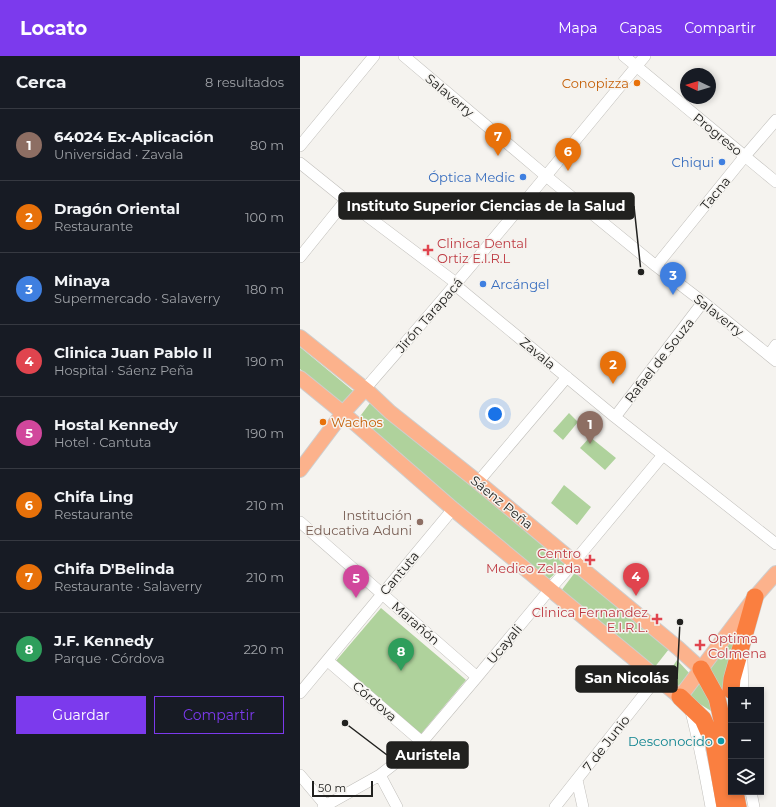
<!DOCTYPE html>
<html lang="es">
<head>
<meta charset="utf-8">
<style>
  :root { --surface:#171b24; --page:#242831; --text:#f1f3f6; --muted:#9ea1a6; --line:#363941; --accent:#7c3aed }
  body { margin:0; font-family:Montserrat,sans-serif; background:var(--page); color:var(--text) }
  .controls { position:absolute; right:12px; bottom:12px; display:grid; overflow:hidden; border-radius:0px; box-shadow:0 2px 6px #0003 }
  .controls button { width:36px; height:36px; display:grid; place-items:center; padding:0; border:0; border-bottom:1px solid var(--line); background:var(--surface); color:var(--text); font:20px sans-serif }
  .compass { position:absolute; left:380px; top:12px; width:36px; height:36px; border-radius:50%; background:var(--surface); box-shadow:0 2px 6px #0003; rotate:274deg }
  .scale { position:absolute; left:12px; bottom:10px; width:61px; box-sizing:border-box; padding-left:4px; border:2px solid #21211f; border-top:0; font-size:11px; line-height:14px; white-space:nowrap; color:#21211f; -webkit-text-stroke:3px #f5f3ef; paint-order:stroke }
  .you { position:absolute; left:195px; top:358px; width:14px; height:14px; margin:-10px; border:3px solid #fff; border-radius:50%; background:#1a73e8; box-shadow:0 0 0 6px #1a73e833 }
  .badge { display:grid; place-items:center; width:26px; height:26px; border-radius:50%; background:var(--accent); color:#fff; font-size:13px; font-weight:700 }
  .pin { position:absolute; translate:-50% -33px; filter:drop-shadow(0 1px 2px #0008) }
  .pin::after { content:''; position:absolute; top:21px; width:14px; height:12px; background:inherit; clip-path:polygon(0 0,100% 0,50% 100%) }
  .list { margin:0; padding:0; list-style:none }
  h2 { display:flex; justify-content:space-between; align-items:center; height:52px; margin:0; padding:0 16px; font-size:17px }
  h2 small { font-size:13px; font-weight:400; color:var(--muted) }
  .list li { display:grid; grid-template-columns:26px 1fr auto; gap:12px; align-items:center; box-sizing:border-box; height:72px; padding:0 16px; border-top:1px solid var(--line) }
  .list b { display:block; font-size:15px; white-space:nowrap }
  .list p { margin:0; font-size:13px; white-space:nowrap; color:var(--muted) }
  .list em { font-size:13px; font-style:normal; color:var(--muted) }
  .actions { display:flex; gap:8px; padding:12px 16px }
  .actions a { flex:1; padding:9px 0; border:1px solid var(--accent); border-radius:0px; text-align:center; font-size:14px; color:var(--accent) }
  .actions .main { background:var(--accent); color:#fff }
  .icon { flex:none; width:22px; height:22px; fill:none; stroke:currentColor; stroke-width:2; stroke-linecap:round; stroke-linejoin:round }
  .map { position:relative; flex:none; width:476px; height:751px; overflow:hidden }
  header { display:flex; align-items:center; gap:24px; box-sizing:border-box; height:56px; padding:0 20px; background:var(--accent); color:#fff }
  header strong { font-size:19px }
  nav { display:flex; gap:22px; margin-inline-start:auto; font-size:14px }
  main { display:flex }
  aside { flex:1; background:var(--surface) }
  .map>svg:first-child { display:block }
  .green { fill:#afd29c }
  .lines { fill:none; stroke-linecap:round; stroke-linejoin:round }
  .minor-casing { stroke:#c1bfbb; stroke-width:12 }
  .major-casing { stroke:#cecece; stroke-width:16 }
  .highway-casing { stroke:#cecece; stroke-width:18 }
  .minor { stroke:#fff; stroke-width:11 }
  .major { stroke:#fcb28c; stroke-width:14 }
  .highway { stroke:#fa7f40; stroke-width:17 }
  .food-dot { fill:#e8710a; stroke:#f5f3ef; stroke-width:1.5 }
  .shop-dot { fill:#3f7fe0; stroke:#f5f3ef; stroke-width:1.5 }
  .health-dot { fill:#e0444e; stroke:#f5f3ef; stroke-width:1.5 }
  .education-dot { fill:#8d6e63; stroke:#f5f3ef; stroke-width:1.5 }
  .culture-dot { fill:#0f9aa8; stroke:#f5f3ef; stroke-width:1.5 }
  .labels { text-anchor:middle; stroke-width:3; stroke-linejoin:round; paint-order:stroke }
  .food-label { font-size:13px; fill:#c56008; stroke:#f5f3ef; text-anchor:end }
  .street-label { font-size:13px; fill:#21211f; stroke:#f5f3ef }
  .shop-label { font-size:13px; fill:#366cbe; stroke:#f5f3ef; text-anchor:end }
  .health-label { font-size:13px; fill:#be3a42; stroke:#f5f3ef; text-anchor:start }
  .education-label { font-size:13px; fill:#785e54; stroke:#f5f3ef; text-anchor:end }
  .culture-label { font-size:13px; fill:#0d838f; stroke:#f5f3ef; text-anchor:end }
  .leader { fill:none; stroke:#21211f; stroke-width:1.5 }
  .callout-dot { fill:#21211f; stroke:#f5f3ef; stroke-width:1.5 }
  .callout { fill:#21211f; stroke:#21211f; stroke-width:1.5 }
  .callout-label { font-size:14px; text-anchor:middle; font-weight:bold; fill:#fff }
</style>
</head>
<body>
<header>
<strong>Locato</strong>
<nav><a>Mapa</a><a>Capas</a><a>Compartir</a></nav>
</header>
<main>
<aside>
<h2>Cerca<small>8 resultados</small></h2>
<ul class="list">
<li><span class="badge" style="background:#8d6e63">1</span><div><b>64024 Ex-Aplicación</b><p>Universidad · Zavala</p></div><em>80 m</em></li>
<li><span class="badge" style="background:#e8710a">2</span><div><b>Dragón Oriental</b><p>Restaurante</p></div><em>100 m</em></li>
<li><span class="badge" style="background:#3f7fe0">3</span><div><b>Minaya</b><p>Supermercado · Salaverry</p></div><em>180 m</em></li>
<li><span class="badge" style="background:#e0444e">4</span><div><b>Clinica Juan Pablo II</b><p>Hospital · Sáenz Peña</p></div><em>190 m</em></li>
<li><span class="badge" style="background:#d1479c">5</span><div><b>Hostal Kennedy</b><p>Hotel · Cantuta</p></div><em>190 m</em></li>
<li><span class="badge" style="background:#e8710a">6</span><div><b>Chifa Ling</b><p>Restaurante</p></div><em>210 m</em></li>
<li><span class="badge" style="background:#e8710a">7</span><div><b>Chifa D'Belinda</b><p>Restaurante · Salaverry</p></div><em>210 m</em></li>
<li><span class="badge" style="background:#2e9e5b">8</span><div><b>J.F. Kennedy</b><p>Parque · Córdova</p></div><em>220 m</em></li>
</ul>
<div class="actions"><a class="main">Guardar</a><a>Compartir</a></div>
</aside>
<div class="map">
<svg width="476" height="751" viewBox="0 0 476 751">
  <rect width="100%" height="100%" fill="#f5f3ef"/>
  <path class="green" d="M0 291 58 339 47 352 0 313Z
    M70 347 267 507 248 524 58 363Z
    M269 357 278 366 263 384 253 375Z
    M290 381 316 402 305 414 280 392Z
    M264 429 291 451 277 469 251 447Z
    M276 515 369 593 354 612 261 535Z
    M81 552 166 624 120 679 35 606Z
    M436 577 425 645 406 615Z
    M377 604 390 618 379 634 365 622Z
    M400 620 416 658 387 640Z"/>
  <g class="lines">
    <g class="minor-casing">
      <path id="minor" d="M104 0 246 120 356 210 403 246 476 305
        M324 0 476 126
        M0 90 74 0
        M0 107 46 144 156 227 160 233 315 361 476 488
        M0 201 46 144
        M356 210 445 100 476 64
        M469 299 476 289
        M65 333C96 297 127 262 158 225 221 151 283 75 345 0
        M315 361 403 246
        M178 426 267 321
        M0 466 177 621
        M28 605 122 686
        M442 605 443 634
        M0 637 153 453
        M390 652C399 685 405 718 411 751
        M0 719 27 751
        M80 719 97 751
        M277 724 283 751
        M451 736 454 751
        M23 751 80 719 122 686 177 621 250 533 274 506 363 399
        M255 751 357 622"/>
    </g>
    <g class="major-casing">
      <path id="major" d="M0 281 70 337 90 356 178 426 274 506 378 592 401 613
        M0 322 43 357 153 453 380 641 455 541 476 517
        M0 414 43 357 65 333"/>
    </g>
    <g class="highway-casing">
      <path id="highway" d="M401 613 417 642 426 682 431 710
        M431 634 432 623 455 541
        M380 641 403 663 414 688 425 751
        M435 736 438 751"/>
    </g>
    <use href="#minor" class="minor"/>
    <use href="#major" class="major"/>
    <use href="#highway" class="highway"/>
  </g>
  <g class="food-dot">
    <circle cx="337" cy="27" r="4"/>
    <circle cx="23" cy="366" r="4"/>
  </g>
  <g class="shop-dot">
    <circle cx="422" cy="106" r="4"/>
    <circle cx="223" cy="121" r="4"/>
    <circle cx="183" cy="228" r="4"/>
  </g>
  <g class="health-dot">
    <path d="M126 188h4v4h4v4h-4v4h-4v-4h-4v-4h4z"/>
    <path d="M288 498h4v4h4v4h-4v4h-4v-4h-4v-4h4z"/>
    <path d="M355 557h4v4h4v4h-4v4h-4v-4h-4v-4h4z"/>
    <path d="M398 583h4v4h4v4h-4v4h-4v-4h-4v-4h4z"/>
  </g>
  <circle class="education-dot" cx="120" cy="466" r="4"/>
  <circle class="culture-dot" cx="421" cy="685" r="4"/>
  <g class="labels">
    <g class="food-label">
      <text x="329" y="32">Conopizza</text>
      <text x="31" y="371" text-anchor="start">Wachos</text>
    </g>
    <g class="street-label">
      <text transform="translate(150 39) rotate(40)" y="5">Salaverry</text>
      <text transform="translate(418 78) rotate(39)" y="5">Progreso</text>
      <text transform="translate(415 137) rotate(-51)" y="5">Tacna</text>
      <text transform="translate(129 259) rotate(-49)" y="5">Jirón Tarapacá</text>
      <text transform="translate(419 259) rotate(38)" y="5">Salaverry</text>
      <text transform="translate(238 297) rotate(40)" y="5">Zavala</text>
      <text transform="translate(359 304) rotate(-52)" y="5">Rafael de Souza</text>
      <text transform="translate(202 446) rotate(39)" y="5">Sáenz Peña</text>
      <text transform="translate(99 517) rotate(-50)" y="5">Cantuta</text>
      <text transform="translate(116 567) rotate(41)" y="5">Marañón</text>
      <text transform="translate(204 588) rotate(-50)" y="5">Ucayali</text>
      <text transform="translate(75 645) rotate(41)" y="5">Córdova</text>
      <text transform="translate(306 687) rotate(-52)" y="5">7 de Junio</text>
    </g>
    <g class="shop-label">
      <text x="414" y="111">Chiqui</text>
      <text x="215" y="126">Óptica Medic</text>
      <text x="191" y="233" text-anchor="start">Arcángel</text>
    </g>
    <g class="health-label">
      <text x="137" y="192">Clinica Dental<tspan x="137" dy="15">Ortiz E.I.R.L</tspan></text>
      <text x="281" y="502" text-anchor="end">Centro<tspan x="281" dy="15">Medico Zelada</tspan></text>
      <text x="348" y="561" text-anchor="end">Clinica Fernandez<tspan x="348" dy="15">E.I.R.L.</tspan></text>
      <text x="408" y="587">Optima<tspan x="408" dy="15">Colmena</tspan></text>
    </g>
    <g class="education-label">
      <text x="112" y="464">Institución<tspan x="112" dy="15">Educativa Aduni</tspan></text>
    </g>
    <g class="culture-label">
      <text x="413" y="690">Desconocido</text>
    </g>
  </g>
  <path class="leader" d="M341 216L334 150M380 566L377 623M45 667L87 699"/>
  <g class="callout-dot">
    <circle cx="341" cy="216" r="4"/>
    <circle cx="380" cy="566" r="4"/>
    <circle cx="45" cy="667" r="4"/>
  </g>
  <g class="callout">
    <rect x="39" y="137" width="295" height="26" rx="4"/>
    <rect x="276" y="610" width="101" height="26" rx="4"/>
    <rect x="87" y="686" width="81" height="26" rx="4"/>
  </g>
  <g class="callout-label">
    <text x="186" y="155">Instituto Superior Ciencias de la Salud</text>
    <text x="327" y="627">San Nicolás</text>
    <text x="128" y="704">Auristela</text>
  </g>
</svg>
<div class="controls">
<button>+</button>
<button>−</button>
<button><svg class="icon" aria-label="layers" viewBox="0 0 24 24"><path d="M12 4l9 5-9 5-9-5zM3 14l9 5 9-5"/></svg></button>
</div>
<svg class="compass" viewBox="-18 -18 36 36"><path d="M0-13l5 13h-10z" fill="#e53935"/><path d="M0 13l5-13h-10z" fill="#9ea1a6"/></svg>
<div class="scale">50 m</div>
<div class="you"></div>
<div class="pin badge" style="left:290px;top:388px;background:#8d6e63">1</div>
<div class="pin badge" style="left:313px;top:328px;background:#e8710a">2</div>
<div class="pin badge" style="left:373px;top:239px;background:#3f7fe0">3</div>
<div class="pin badge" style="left:336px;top:540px;background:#e0444e">4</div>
<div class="pin badge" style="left:56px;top:542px;background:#d1479c">5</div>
<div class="pin badge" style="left:268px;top:115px;background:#e8710a">6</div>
<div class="pin badge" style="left:198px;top:100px;background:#e8710a">7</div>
<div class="pin badge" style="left:101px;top:615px;background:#2e9e5b">8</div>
</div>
</main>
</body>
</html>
